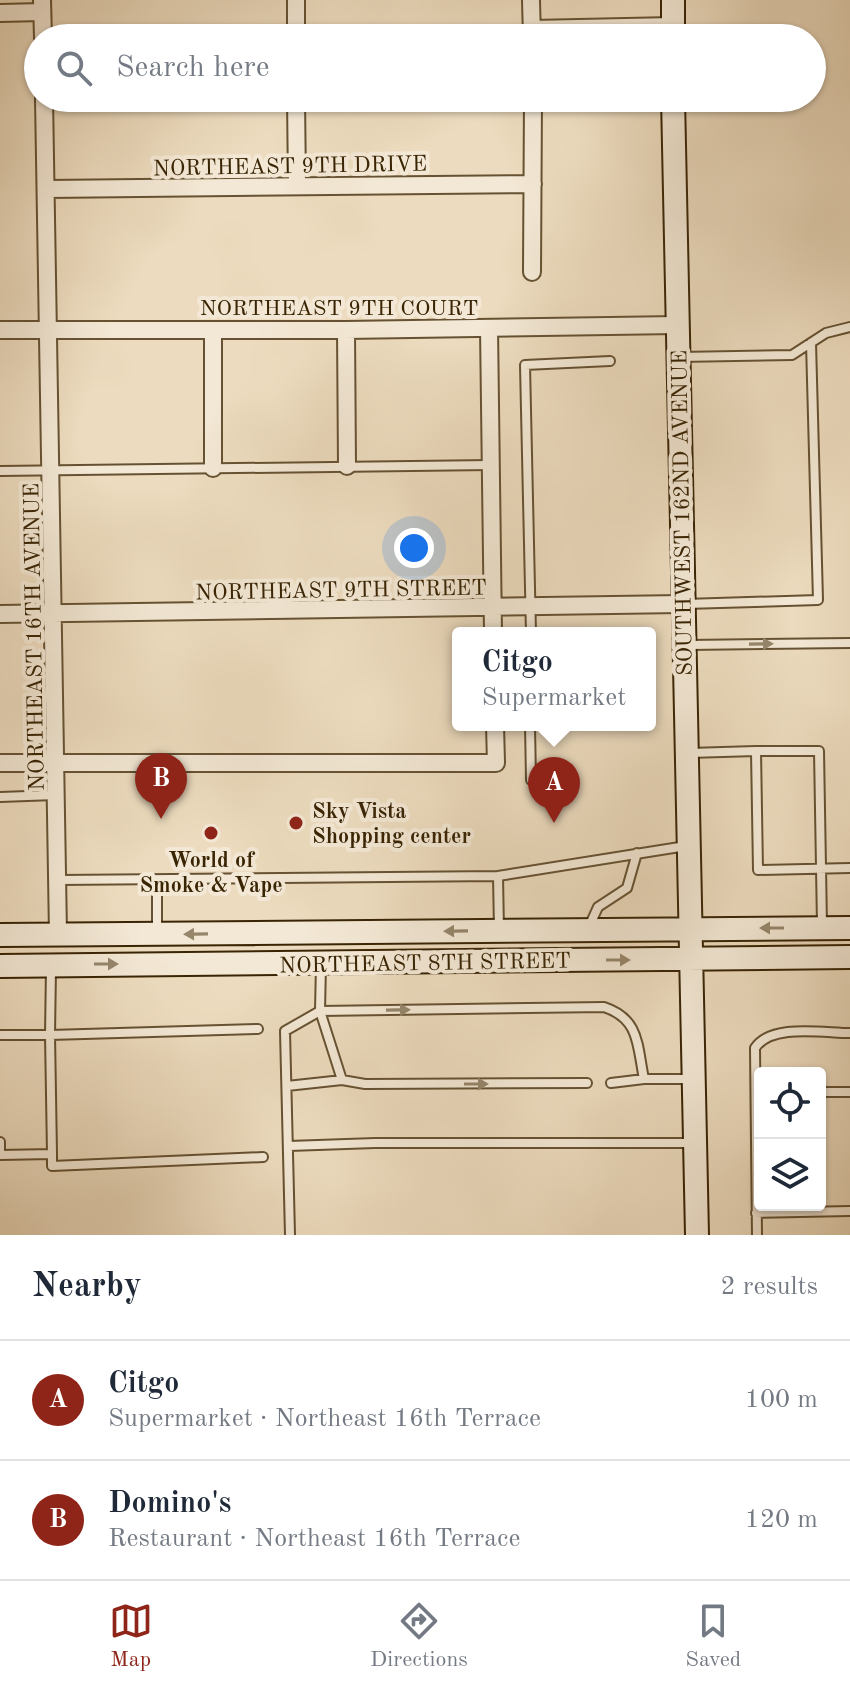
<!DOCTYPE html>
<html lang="en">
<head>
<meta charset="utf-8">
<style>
  :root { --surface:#fff; --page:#f2f2f3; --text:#1f2937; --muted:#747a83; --line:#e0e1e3; --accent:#8f2418 }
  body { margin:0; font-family:"Old Standard TT",serif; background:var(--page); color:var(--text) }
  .controls { position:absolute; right:24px; bottom:24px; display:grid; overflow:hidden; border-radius:8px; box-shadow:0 2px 6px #0004 }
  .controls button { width:72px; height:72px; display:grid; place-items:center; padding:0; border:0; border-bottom:2px solid var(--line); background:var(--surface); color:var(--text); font:40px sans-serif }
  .you { position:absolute; left:414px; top:548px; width:28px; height:28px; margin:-20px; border:6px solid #fff; border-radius:50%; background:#1a73e8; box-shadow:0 0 0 12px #1a73e833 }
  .badge { display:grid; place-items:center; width:52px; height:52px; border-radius:50%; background:var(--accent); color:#fff; font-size:26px; font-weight:700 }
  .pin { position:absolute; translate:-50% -66px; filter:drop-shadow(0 2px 4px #0008) }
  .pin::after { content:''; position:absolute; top:42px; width:28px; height:24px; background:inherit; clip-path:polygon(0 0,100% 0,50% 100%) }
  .popup { position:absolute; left:452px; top:627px; width:204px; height:104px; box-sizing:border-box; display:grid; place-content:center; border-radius:8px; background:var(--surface); filter:drop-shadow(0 2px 6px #0005); font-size:26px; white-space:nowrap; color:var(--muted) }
  .popup b { font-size:30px; color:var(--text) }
  .popup::after { content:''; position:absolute; left:50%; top:100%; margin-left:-16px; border:16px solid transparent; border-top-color:var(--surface) }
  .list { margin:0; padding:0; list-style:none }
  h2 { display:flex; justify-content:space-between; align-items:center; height:104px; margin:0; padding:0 32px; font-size:34px }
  h2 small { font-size:26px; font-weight:400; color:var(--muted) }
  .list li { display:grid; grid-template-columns:52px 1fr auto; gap:24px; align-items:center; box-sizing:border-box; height:120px; padding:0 32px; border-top:2px solid var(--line) }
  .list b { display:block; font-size:30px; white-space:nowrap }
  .list p { margin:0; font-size:26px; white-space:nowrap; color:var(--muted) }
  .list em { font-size:26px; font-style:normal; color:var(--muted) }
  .icon { flex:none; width:44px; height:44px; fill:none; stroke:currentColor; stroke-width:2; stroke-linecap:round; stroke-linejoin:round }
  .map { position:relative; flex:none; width:850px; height:1235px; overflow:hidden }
  .search { position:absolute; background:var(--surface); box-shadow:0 2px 6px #0004; left:24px; right:24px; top:24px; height:88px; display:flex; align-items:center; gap:20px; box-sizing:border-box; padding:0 28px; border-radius:44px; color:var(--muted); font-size:30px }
  .sheet { height:344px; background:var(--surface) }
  nav { display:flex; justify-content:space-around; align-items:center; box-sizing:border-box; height:112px; border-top:2px solid var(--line); background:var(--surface); font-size:22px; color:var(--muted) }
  nav a { display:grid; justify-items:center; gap:4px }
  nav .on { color:var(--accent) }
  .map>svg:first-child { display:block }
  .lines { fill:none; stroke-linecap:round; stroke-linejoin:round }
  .lane-casing { stroke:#665232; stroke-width:12 }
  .street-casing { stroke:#665232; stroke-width:20 }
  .secondary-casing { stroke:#392404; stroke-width:26 }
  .lane { stroke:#f3e8d5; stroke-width:8 }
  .street { stroke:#f3e8d5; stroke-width:16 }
  .secondary { stroke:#f3e8d5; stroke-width:22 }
  .oneway { fill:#96866c }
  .poi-dot { fill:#8f2418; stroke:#f3e8d5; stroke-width:3 }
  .labels { text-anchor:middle; stroke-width:8; stroke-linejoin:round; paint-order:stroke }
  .street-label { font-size:22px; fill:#392404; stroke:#f3e8d5 }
  .poi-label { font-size:22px; font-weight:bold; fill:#392404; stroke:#f3e8d5; text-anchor:start }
</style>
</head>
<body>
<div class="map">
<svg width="850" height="1235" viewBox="0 0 850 1235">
  <rect width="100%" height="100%" fill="#ecdbbe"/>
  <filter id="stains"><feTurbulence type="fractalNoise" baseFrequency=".0025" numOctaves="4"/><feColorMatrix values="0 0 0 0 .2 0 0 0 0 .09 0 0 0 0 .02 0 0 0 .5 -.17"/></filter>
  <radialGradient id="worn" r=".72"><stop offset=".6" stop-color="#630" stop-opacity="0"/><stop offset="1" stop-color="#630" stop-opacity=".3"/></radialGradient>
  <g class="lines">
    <g class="lane-casing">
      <path id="lane" d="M679 357 792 355 826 333 850 327
        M0 471 491 465
        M685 604 818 600 811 343
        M531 633 525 365 610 361
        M688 645 850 643
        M530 725 531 780
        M689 753 756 751
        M0 797 55 795
        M498 876 686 846
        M59 880 498 876 499 930
        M157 880V931
        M822 925C821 867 820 809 819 751H756L758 870 850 868
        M588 929 598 907 627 888 637 853
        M51 968 50 1035 258 1029
        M0 1035H50L52 1154 0 1155V1142
        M342 1080 320 1011 604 1007C640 1019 637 1045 644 1079H693
        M611 1083 644 1079
        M287 1086 342 1080 365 1084 587 1083
        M820 1092H850
        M289 1146 375 1143H692
        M52 1154V1166L263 1157
        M756 1213 850 1211
        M290 1235 285 1031 320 1011 321 964
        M757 1235 755 1048C771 1023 824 1033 850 1033"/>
    </g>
    <g class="street-casing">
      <path id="street" d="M42 0 43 38
        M296 0V38
        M531 0 532 38
        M0 13 42 12
        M532 29 673 26
        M44 98 58 934
        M296 98 297 186
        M47 189 533 184
        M532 272 533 98
        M489 328 493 633
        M0 330H346L677 325
        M213 330V468
        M346 330 347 466
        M0 614 682 604
        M0 763H496L495 725"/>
    </g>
    <g class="secondary-casing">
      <path id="secondary" d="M673 0V38
        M673 98 697 1235
        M0 935 850 928
        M0 966 850 957"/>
    </g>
    <use href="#lane" class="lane"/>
    <use href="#street" class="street"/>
    <use href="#secondary" class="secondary"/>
  </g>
  <defs><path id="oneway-solid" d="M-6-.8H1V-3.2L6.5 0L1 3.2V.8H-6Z" transform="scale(2)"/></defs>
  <g class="oneway">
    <use href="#oneway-solid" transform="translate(761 644) rotate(-1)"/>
    <use href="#oneway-solid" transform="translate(772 928) rotate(180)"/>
    <use href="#oneway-solid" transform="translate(456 931) rotate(179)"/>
    <use href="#oneway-solid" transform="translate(196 934) rotate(179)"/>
    <use href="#oneway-solid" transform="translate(618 960)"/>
    <use href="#oneway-solid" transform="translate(106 964)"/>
    <use href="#oneway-solid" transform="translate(398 1010) rotate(-1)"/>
    <use href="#oneway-solid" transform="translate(476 1084)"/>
  </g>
  <g class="poi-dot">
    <circle cx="296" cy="823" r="8"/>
    <circle cx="211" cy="833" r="8"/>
  </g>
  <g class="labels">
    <g class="street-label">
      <text transform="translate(290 165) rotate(-1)" y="8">NORTHEAST 9TH DRIVE</text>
      <text x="339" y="315">NORTHEAST 9TH COURT</text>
      <text transform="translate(681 513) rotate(-91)" y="8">SOUTHWEST 162ND AVENUE</text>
      <text transform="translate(341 589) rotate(-1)" y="8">NORTHEAST 9TH STREET</text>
      <text transform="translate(33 637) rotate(-91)" y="8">NORTHEAST 16TH AVENUE</text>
      <text transform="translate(425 962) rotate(-1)" y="8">NORTHEAST 8TH STREET</text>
    </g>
    <g class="poi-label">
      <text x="312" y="818">Sky Vista<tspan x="312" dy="25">Shopping center</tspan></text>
      <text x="211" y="867" text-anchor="middle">World of<tspan x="211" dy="25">Smoke &amp; Vape</tspan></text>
    </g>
  </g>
  <rect width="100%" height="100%" filter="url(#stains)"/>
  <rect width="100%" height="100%" fill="url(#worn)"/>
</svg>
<div class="controls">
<button><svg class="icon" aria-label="locate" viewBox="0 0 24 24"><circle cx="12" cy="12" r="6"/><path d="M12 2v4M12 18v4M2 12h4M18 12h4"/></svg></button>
<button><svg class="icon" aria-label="layers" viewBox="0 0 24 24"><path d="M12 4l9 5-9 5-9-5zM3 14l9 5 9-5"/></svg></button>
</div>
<div class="you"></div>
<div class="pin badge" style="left:554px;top:823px">A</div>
<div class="popup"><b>Citgo</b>Supermarket</div>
<div class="pin badge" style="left:161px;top:819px">B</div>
<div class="search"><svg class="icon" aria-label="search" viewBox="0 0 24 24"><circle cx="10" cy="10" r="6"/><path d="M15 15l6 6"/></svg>Search here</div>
</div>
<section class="sheet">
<h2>Nearby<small>2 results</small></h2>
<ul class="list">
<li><span class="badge">A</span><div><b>Citgo</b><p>Supermarket · Northeast 16th Terrace</p></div><em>100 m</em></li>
<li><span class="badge">B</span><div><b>Domino's</b><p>Restaurant · Northeast 16th Terrace</p></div><em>120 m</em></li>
</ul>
</section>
<nav>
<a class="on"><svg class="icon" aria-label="map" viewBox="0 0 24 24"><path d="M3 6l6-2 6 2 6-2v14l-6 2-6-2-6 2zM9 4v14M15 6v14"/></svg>Map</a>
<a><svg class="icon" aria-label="directions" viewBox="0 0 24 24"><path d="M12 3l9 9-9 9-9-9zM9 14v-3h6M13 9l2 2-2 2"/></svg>Directions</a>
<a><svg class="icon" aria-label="saved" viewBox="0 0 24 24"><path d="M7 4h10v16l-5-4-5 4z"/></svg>Saved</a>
</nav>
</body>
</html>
